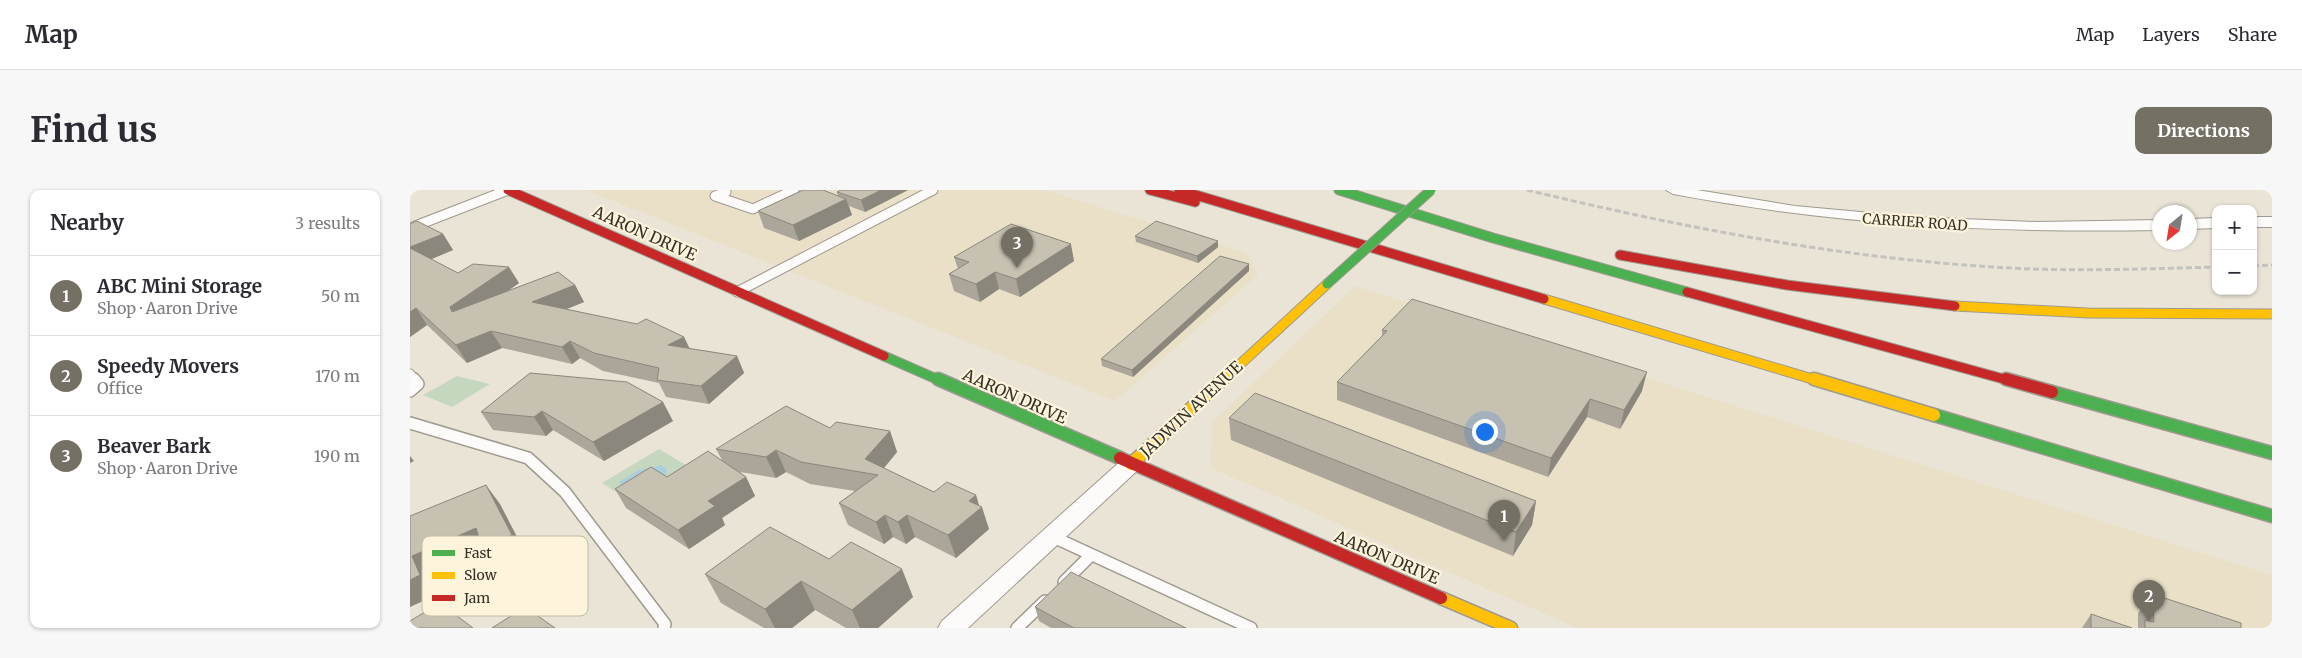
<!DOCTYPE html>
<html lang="en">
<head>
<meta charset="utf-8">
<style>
  :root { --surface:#fff; --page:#f7f7f7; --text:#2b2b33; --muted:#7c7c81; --line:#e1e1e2; --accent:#747064 }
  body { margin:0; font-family:Merriweather,serif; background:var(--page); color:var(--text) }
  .controls { position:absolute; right:15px; top:15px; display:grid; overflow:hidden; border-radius:10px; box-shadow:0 1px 4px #0004 }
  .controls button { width:45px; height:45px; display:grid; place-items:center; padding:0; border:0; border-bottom:1px solid var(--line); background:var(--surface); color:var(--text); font:25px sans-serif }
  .compass { position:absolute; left:1742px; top:15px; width:45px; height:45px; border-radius:50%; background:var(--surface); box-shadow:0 1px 4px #0004; rotate:210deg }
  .you { position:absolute; left:1074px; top:241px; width:18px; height:18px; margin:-12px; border:4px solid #fff; border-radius:50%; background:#1a73e8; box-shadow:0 0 0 8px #1a73e833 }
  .badge { display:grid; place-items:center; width:32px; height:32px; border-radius:50%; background:var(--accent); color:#fff; font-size:16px; font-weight:700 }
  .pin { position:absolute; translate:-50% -41px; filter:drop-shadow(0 1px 2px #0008) }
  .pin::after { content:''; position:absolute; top:26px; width:18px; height:15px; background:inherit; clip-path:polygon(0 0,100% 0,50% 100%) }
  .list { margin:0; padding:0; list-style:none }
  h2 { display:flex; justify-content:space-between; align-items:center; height:65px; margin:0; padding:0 20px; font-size:21px }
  h2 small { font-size:16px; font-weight:400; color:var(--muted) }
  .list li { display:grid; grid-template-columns:32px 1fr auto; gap:15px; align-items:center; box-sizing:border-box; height:80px; padding:0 20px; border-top:1px solid var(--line) }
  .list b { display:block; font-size:19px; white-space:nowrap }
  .list p { margin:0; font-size:16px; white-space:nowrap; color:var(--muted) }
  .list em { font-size:16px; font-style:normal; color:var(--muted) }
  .map { position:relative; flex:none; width:1862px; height:438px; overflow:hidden; border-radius:10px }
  header { display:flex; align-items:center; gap:30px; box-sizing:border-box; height:70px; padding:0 25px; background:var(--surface); border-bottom:1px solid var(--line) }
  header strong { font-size:24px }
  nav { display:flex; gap:28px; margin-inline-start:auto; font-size:18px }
  .intro { display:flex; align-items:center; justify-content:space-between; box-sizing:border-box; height:120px; padding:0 30px }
  h1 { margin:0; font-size:35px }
  .button { padding:12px 22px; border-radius:10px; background:var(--accent); color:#fff; font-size:18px; font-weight:700 }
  main { display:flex; gap:30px; padding:0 30px }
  aside { flex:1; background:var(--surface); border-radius:10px; box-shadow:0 1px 4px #0004 }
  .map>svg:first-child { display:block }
  .built { fill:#eae0c8 }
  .green { fill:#c6d7bf }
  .water { fill:#abcedf }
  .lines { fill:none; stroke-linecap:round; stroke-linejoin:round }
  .lane-far1-casing { stroke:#9e9a90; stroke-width:11 }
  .lane-casing { stroke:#9e9a90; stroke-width:14 }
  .street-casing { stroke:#9e9a90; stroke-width:2 }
  .fast-far1-casing { stroke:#9e9a90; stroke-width:11 }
  .fast-casing { stroke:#9e9a90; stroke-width:15 }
  .slow-far1-casing { stroke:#9e9a90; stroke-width:11 }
  .slow-casing { stroke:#9e9a90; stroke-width:15 }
  .jam-far1-casing { stroke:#9e9a90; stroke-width:11 }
  .jam-casing { stroke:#9e9a90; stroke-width:15 }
  .lane-far1 { stroke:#fcfbf9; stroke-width:9 }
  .lane { stroke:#fcfbf9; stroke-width:11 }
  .street { fill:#fcfbf9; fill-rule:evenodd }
  .fast-far1 { stroke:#4caf50; stroke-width:9 }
  .fast { stroke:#4caf50; stroke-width:12 }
  .slow-far1 { stroke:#ffc107; stroke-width:9 }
  .slow { stroke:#ffc107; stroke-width:12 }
  .jam-far1 { stroke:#c62828; stroke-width:9 }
  .jam { stroke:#c62828; stroke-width:12 }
  .rail { stroke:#c3c2be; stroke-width:3; stroke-dasharray:6 3; stroke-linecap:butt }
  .fast-bridge-casing { stroke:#9e9a90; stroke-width:11; stroke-linecap:butt }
  .fast-bridge { stroke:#4caf50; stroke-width:9 }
  .wall { fill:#aba699 }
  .shaded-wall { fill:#8b877d }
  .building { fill:#c7c1b2; stroke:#8b877d }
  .labels { text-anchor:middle; stroke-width:4.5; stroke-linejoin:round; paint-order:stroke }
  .far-street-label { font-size:14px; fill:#353127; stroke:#fef4db }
  .street-label { font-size:16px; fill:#353127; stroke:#fef4db }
  .key { fill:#fef4db; stroke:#c2baa5; stroke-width:1 }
  .key-label { font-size:14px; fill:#353127 }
</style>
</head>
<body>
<header>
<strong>Map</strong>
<nav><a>Map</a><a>Layers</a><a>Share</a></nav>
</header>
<div class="intro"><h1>Find us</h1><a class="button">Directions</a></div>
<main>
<aside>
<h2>Nearby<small>3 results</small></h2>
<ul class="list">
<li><span class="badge">1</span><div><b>ABC Mini Storage</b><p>Shop · Aaron Drive</p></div><em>50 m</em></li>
<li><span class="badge">2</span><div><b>Speedy Movers</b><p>Office</p></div><em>170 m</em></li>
<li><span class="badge">3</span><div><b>Beaver Bark</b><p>Shop · Aaron Drive</p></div><em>190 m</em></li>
</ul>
</aside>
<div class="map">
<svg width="1862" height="438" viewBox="0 0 1862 438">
  <rect width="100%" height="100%" fill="#e9e4d6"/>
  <path class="built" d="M176 0H635L837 63 848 85 705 211Z
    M945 96 1862 385V438H1167L801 278 802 232Z"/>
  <path class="green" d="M47 186 80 194 42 217 13 205Z
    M249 259 281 278 224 313 192 293Z"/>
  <path class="water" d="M251 275 257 279 255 286 218 298 209 292 229 280Z"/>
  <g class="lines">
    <g class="lane-far1-casing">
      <path id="lane-far1" d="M316 2 305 6 343 19 384 0
        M0 38 98 0
        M327 102 523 0
        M0 184 5 191"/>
    </g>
    <g class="lane-casing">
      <path id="lane" d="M0 201 8 194 4 189
        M0 233 118 268 155 302 255 434 254 438
        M641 346 841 438
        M654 392 681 365
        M607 438 635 411"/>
    </g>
    <g class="street-casing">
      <path id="street" d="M1256 0H1287L1385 16 1505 27 1627 32 1750 30V40C1582 43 1428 35 1263 4Z
        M1843 27H1862V37H1843Z
        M1806 28V38L1780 39V29Z
        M721 267 729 269 732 274 729 279 558 438H528L532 431 713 269Z"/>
    </g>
    <g class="fast-far1-casing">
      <path id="fast-far1" d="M929 0 1083 48 1277 102
        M474 166 531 191"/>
    </g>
    <g class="fast-casing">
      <path id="fast" d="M528 189 710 268
        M1642 202 1862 263
        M1524 225 1862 326"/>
    </g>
    <g class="slow-far1-casing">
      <path id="slow-far1" d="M1134 109 1409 191
        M1545 116 1678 123 1862 124
        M812 191 917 94"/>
    </g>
    <g class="slow-casing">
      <path id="slow" d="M1404 189 1524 225
        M721 274 813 189
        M1031 408 1101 438"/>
    </g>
    <g class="jam-far1-casing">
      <path id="jam-far1" d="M98 0 474 166
        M740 0 785 12
        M769 0 1134 109
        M1210 65 1377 95 1545 116
        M1277 102 1601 191"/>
    </g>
    <g class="jam-casing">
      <path id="jam" d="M1596 189 1642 202
        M710 268 1031 408"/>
    </g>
    <use href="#lane-far1" class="lane-far1"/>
    <use href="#lane" class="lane"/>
    <use href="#street" class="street"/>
    <use href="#fast-far1" class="fast-far1"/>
    <use href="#fast" class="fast"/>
    <use href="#slow-far1" class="slow-far1"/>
    <use href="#slow" class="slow"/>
    <use href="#jam-far1" class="jam-far1"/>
    <use href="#jam" class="jam"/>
    <path class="rail" d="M1117 0C1270 37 1425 67 1583 77 1657 82 1731 79 1806 77
      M1843 76 1862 75"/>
    <g class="fast-bridge-casing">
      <path id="fast-bridge" d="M917 94 1021 0"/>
    </g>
    <use href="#fast-bridge" class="fast-bridge"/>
  </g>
  <path class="wall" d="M431 0H498L455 22 439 16 442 25 389 51 354 38 348 21 428 6 427 2Z
    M0 34 33 44 43 60 21 69 48 83 109 93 99 100 165 95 174 112 156 119 274 147 280 159 327 166 334 183 299 214 256 207 249 193 193 181 170 168 162 174 92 158 57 173 17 135 0 147Z
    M725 46 808 51V57L788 73 726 52Z
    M544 67 664 71 610 107 589 99 570 112 544 101 539 84 548 79Z
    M839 74V81L723 187 692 176 691 169Z
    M972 140 1232 201 1210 239 1177 227 1138 287 927 210V192L972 146Z
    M120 183 263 231 194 271 143 240 136 246 83 240 71 222Z
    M819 228 1126 311 1122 335 1103 366 821 250Z
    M420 238 480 241 487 262 474 278 524 302 566 305 569 316 579 339 546 368 505 347 496 354 483 347 474 354 438 335 429 313 445 301 400 294 376 282 366 288 330 282 336 287 345 306 312 328 315 335 279 359 216 318 205 299 257 287 312 270 306 259Z
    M419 369 503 407 468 438H436L405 420 382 438H354L311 413 295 384Z
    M1742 404 1831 438H1728V423Z
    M625 417 776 438H641L629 431Z
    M1681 424 1722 438H1672Z"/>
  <path class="shaded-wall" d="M471 0H498L455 22 451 10Z
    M436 9 442 25 389 51 383 35Z
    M33 44 43 60 10 74 0 57Z
    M808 51V57L788 73 787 66Z
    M661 54 664 71 610 107 606 89Z
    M839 74V81L723 187 722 180Z
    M99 77 109 93 51 134 40 117Z
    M585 82 589 99 570 112 566 94Z
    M165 95 174 112 132 129 122 112Z
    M6 118 17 135 0 147V122Z
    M81 141 92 158 57 173 46 155Z
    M274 147 282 164 258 155Z
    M160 151 170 168 162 174 152 157Z
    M327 166 334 183 299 214 291 196Z
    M1237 182 1232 201 1210 239 1214 220Z
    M1180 209 1177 227 1138 287 1141 268Z
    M253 212 263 231 194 271 183 252Z
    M132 221 143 240 136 246 124 227Z
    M480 241 487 262 468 285 455 269Z
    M366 260 376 282 366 288 356 267Z
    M0 266 4 271 0 273Z
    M336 287 345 306 312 328 315 335 279 359 268 340 298 311Z
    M76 295 90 314 116 364 86 378 73 360 18 385 26 405 0 417V390L2 366Z
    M566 305 570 319 572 317 579 339 546 368 538 345 559 311Z
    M1126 311 1122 335 1103 366 1106 342Z
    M475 325 483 347 474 354 466 332Z
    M497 325 505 347 496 354 488 332Z
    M137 354 147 368 154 390 80 422 69 408Z
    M492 379 503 407 468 438H450L442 420Z
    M391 391 405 420 382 438H365L355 419Z"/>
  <path class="building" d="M393 0H413L436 9 383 35 348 21Z
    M431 0H471L451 10 427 2Z
    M7 31 33 44 0 57V34Z
    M746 31 808 51 787 66 725 46Z
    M601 34 661 54 606 89 585 82 566 94 539 84 559 72 544 67Z
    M0 58 48 83 63 74 99 77 40 117 42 122 148 82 165 95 122 112 227 134 236 129 274 147 258 155 327 166 291 196 247 190 249 178 184 163 160 151 152 157 81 141 46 155 6 118 0 122Z
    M810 66 839 74 722 180 691 169Z
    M1002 109 1237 182 1214 220 1180 209 1141 268 927 192 977 141 972 140Z
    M120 183 217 192 253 212 183 252 132 221 124 227 71 222Z
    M845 203 1126 311 1106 342 819 228Z
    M376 216 420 238 426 232 480 241 455 269 524 302 537 292 566 305 559 311 572 317 538 345 497 325 488 332 475 325 466 332 429 313 468 285 391 272 366 260 356 267 306 259Z
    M298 261 336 287 298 311 305 316 268 340 205 299 241 277 257 287Z
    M76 295 102 345 72 358 66 338 2 366 10 385 0 390V326Z
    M360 337 419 369 441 352 492 379 442 420 391 391 355 419 295 384Z
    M661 382 776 438H664L625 417Z
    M1742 404 1831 433V438H1735V430L1744 432Z
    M30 413 63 438H0V431Z
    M115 417 145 438H82Z
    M1681 424 1722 438H1681Z"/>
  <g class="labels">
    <g class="far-street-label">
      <text transform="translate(1505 32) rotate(4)" y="5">CARRIER ROAD</text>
    </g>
    <g class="street-label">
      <text transform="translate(235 43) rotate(24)" y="6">AARON DRIVE</text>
      <text transform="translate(605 206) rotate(24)" y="6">AARON DRIVE</text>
      <text transform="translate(781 219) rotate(-43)" y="6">JADWIN AVENUE</text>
      <text transform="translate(977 367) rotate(23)" y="6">AARON DRIVE</text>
    </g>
  </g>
  <rect x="12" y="346" width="166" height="80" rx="8" class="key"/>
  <rect x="22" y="360" width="23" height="6" fill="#4caf50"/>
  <rect x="22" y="382" width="23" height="7" fill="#ffc107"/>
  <rect x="22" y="405" width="23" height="6" fill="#c62828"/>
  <g class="key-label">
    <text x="54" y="368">Fast</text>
    <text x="54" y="390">Slow</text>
    <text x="54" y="413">Jam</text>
  </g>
</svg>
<div class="controls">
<button>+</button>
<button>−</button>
</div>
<svg class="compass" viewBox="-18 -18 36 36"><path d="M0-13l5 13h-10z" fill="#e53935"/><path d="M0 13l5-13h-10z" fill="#7c7c81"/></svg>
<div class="you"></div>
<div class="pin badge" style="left:1094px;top:351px">1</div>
<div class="pin badge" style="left:1739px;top:431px">2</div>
<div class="pin badge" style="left:607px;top:78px">3</div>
</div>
</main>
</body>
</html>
